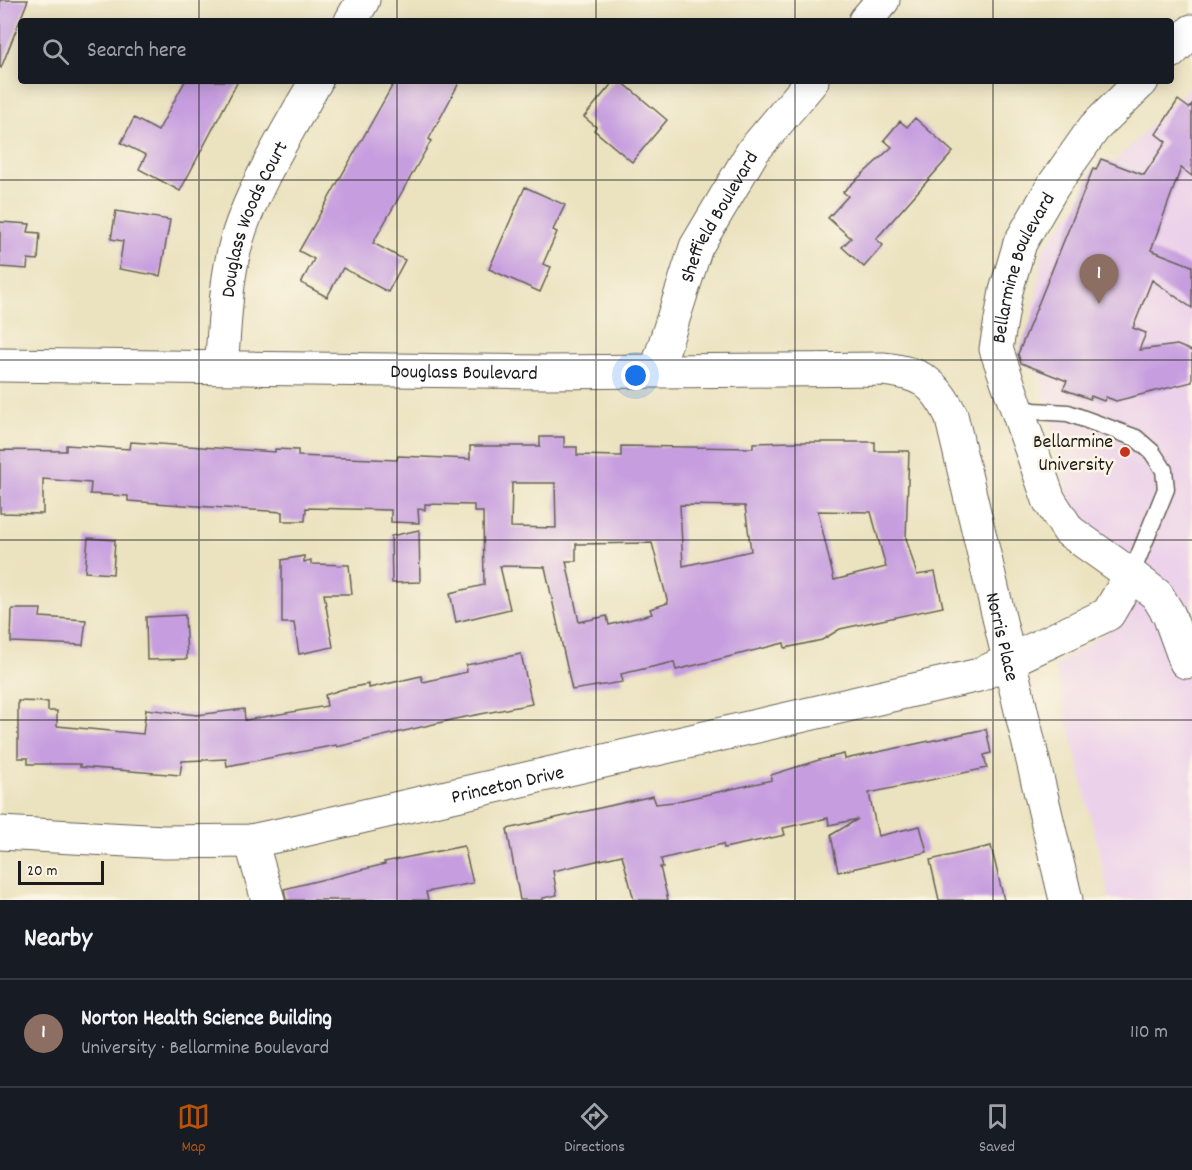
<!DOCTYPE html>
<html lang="en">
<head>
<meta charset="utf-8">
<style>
  :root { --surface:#171b24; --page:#242831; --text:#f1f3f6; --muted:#9ea1a6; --line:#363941; --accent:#b45309 }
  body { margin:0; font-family:Dekko,sans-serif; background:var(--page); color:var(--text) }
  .scale { position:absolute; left:18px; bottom:15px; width:86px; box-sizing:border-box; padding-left:6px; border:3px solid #1c1c1c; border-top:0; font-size:16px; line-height:21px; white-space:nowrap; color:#1c1c1c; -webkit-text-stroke:4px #fcf5e5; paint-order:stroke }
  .you { position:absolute; left:636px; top:376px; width:21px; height:21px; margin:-15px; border:4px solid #fff; border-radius:50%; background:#1a73e8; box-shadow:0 0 0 9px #1a73e833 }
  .badge { display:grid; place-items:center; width:39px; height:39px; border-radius:50%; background:var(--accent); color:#fff; font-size:20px; font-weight:700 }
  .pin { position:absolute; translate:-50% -50px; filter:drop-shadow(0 2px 3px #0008) }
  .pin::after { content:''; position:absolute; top:32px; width:21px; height:18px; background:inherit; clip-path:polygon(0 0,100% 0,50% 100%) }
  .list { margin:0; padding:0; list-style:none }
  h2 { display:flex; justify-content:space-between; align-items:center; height:78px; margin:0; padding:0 24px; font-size:26px }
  h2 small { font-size:20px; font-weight:400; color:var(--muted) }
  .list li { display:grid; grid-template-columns:39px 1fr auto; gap:18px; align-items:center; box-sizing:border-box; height:108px; padding:0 24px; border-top:2px solid var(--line) }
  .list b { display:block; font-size:22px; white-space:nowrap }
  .list p { margin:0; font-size:20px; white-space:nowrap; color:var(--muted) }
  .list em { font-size:20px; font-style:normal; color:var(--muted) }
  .icon { flex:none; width:33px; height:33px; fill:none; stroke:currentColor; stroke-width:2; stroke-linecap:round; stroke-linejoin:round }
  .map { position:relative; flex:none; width:1192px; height:900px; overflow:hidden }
  .search { position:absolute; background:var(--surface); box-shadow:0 3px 15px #0003; left:18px; right:18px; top:18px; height:66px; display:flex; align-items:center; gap:15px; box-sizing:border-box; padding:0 21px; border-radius:6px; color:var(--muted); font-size:22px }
  .sheet { height:186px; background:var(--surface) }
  nav { display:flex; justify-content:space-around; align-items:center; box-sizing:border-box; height:84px; border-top:2px solid var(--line); background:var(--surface); font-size:16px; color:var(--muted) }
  nav a { display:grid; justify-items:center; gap:3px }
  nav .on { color:var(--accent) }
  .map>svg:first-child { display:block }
  .built { fill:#ecd1ea }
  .building { fill:#c69ddf; fill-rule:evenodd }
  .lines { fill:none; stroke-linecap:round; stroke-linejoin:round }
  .lane-casing { stroke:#646155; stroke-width:19 }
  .street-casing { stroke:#646155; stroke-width:35 }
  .lane { stroke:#fff; stroke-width:16 }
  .street { stroke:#fff; stroke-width:33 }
  .grid { fill:none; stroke:#1c1c1c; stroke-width:1.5; stroke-opacity:0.55 }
  .poi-dot { fill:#c8321e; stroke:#fcf5e5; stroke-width:2 }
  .labels { text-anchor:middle; stroke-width:5; stroke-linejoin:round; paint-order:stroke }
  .street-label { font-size:20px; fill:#1c1c1c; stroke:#fcf5e5 }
  .poi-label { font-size:20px; fill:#1c1c1c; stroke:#fcf5e5; text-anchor:end }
</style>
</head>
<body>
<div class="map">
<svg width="1192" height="900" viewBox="0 0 1192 900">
  <rect width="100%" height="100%" fill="#fcf5e5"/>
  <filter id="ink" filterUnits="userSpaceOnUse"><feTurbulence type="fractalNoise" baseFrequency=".0167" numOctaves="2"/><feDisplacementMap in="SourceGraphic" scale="12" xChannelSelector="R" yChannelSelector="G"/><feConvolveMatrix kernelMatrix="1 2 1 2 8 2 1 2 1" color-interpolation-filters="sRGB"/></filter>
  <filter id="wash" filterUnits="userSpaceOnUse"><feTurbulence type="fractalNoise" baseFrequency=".008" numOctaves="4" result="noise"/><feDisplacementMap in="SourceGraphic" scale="24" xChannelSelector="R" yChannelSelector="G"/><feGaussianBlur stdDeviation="1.35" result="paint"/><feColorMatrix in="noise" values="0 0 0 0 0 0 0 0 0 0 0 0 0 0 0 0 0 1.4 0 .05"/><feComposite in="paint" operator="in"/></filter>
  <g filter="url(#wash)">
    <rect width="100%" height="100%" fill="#ebe2bf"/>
    <path class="built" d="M1192 84V900H1110L1055 666 1122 622 1134 567 1074 519 1030 332 1044 248 1101 175Z"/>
    <g id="blocks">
      <path class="building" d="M0 0H28L1 68 0 67Z
        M185 81H238L180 191 139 169 146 155 121 143 134 118 158 131Z
        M395 81H460L429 139 431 141 373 243 405 260 388 292 343 268 327 297 301 283 314 259 299 251Z
        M614 81H621L667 120 632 162 594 130 596 127 584 117Z
        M1178 100 1189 108 1192 104V176L1181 168 1151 250 1192 266V308L1152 280 1133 328 1146 333 1139 350 1177 345 1192 351V382L1116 401 1106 397 1104 401 1091 396 1090 399 1063 389 1067 381 1021 363 1018 354 1093 169 1096 170 1101 159 1144 175 1166 142 1156 134Z
        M915 118 953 152 876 239 883 245 864 267 842 247 851 238 828 218 848 196 843 192 892 147 884 140 900 121 907 127Z
        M525 187 565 205 553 230 557 232 543 264 551 267 540 292 489 269Z
        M116 211 170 220 160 276 119 269 123 241 111 239Z
        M0 222 30 224 28 232 40 233 38 260 28 259 27 269 0 267Z
        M540 437H564V447H577V455L621 456V446L753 448V443L793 442H875V451H909L906 538 917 575 935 572 943 607 840 629 822 640 785 648 784 643 676 670 674 662 621 674 623 682 572 690 545 567 500 566 510 609 456 622 450 593 484 585 483 512H474V505L425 504V510L418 509 419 523 391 522V510L306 508 305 521H282V512L128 501V496L90 494 91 483 43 479V514L0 513V450L66 451V445L130 449 131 442 275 452V449L298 450V456L397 460 398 456 470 459V446H540ZM512 483H555L556 528 511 527ZM680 505 745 506 751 551 683 566ZM818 511 871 512 886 567 834 580ZM652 543 668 603 650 609 652 614 609 625 607 616 579 622 566 561H576V544Z
        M419 530 420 582 392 583 391 536Z
        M88 538 115 540 113 574 85 572Z
        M304 556V562L311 560V564L349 565 352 594H324L333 647 299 654 294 623H282V560Z
        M12 609H41L40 617 86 620 83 645 11 642Z
        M185 615 187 659 147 660 146 617Z
        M521 654 532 704 455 719 337 747 336 745 227 766 226 759 182 761 180 775 80 767V764H28V758H18V701L48 702V711H57V726L143 734 146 709 197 715 244 709 245 720 327 706 325 695 343 689 369 684V688L421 676 423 682 467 672 466 665Z
        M986 729 991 753 984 755 987 768 869 793 878 836 920 826 927 852 838 872 831 835 858 819 829 825 828 818 783 828 785 835 724 848 723 844 661 859 663 867H660L668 900H634L622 855 553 871 557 895 543 898V900H520L507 829 653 796 656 804 673 802 772 780 771 775 819 760 844 754 845 759Z
        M464 846 473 883 426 892 428 900H286L284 889 385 864 384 862Z
        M991 846 1004 900H939L930 860Z"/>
    </g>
  </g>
  <g filter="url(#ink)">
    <use href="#blocks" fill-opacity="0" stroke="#646155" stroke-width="1.5"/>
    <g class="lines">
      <g class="lane-casing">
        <path id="lane" d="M1015 406 1034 411 1068 413 1136 438 1152 452 1164 470 1166 489 1131 575"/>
      </g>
      <g class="street-casing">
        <g id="street">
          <path d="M351 21 363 0"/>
          <path d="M865 21 883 0"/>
          <path d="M1171 52 1192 31"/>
          <path id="s1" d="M0 365 547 372 883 369C920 373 934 381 951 415L1066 900"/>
          <path id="s2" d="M221 367C225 327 225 286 235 247 247 197 290 127 316 81"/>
          <path id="s3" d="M657 369 696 247 753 151 812 81"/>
          <path d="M1131 575 1157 595 1169 615 1186 662 1192 661"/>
          <path id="s4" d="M0 833 164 842 251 841 299 831 979 675 1108 614 1131 575 1069 531 1049 500 996 349 1006 291 1020 243 1053 186 1094 128 1142 81"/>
          <path d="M251 841 268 900"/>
        </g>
      </g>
      <use href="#lane" class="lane"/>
      <use href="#street" class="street"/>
    </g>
  </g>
  <path class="grid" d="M199 0V21M397 0V21M596 0V21M795 0V21M993 0V21M199 81V900M397 81V900M596 81V900M795 81V900M993 81V900M0 180H1192M0 360H1192M0 540H1192M0 720H1192"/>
  <circle class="poi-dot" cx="1125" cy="452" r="6"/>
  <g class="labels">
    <g class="street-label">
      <text dy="7" stroke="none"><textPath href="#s3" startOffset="165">Sheffield Boulevard</textPath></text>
      <text dy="7" stroke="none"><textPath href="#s2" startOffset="153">Douglass Woods Court</textPath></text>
      <text dy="7" stroke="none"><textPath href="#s4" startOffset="1545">Bellarmine Boulevard</textPath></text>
      <text dy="7" stroke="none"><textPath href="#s1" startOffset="464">Douglass Boulevard</textPath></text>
      <text dy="7" stroke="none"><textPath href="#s1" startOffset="1198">Norris Place</textPath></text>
      <text dy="7" stroke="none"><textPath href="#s4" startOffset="514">Princeton Drive</textPath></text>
    </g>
    <g class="poi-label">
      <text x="1113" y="447">Bellarmine<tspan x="1113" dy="23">University</tspan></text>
    </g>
  </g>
</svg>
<div class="scale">20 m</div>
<div class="you"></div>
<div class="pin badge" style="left:1099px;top:304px;background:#8d6e63">1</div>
<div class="search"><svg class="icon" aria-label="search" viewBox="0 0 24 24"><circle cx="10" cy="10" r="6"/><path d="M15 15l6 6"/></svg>Search here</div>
</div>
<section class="sheet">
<h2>Nearby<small></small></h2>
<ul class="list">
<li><span class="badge" style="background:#8d6e63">1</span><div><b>Norton Health Science Building</b><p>University · Bellarmine Boulevard</p></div><em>110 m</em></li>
</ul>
</section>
<nav>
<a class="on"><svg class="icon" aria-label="map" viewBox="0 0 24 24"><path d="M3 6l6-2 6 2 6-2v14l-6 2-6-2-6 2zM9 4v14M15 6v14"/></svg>Map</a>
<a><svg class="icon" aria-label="directions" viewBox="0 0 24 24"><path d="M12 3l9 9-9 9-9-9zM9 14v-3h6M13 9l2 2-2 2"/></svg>Directions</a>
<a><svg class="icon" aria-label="saved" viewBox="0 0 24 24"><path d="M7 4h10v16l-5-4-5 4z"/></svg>Saved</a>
</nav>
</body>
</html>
